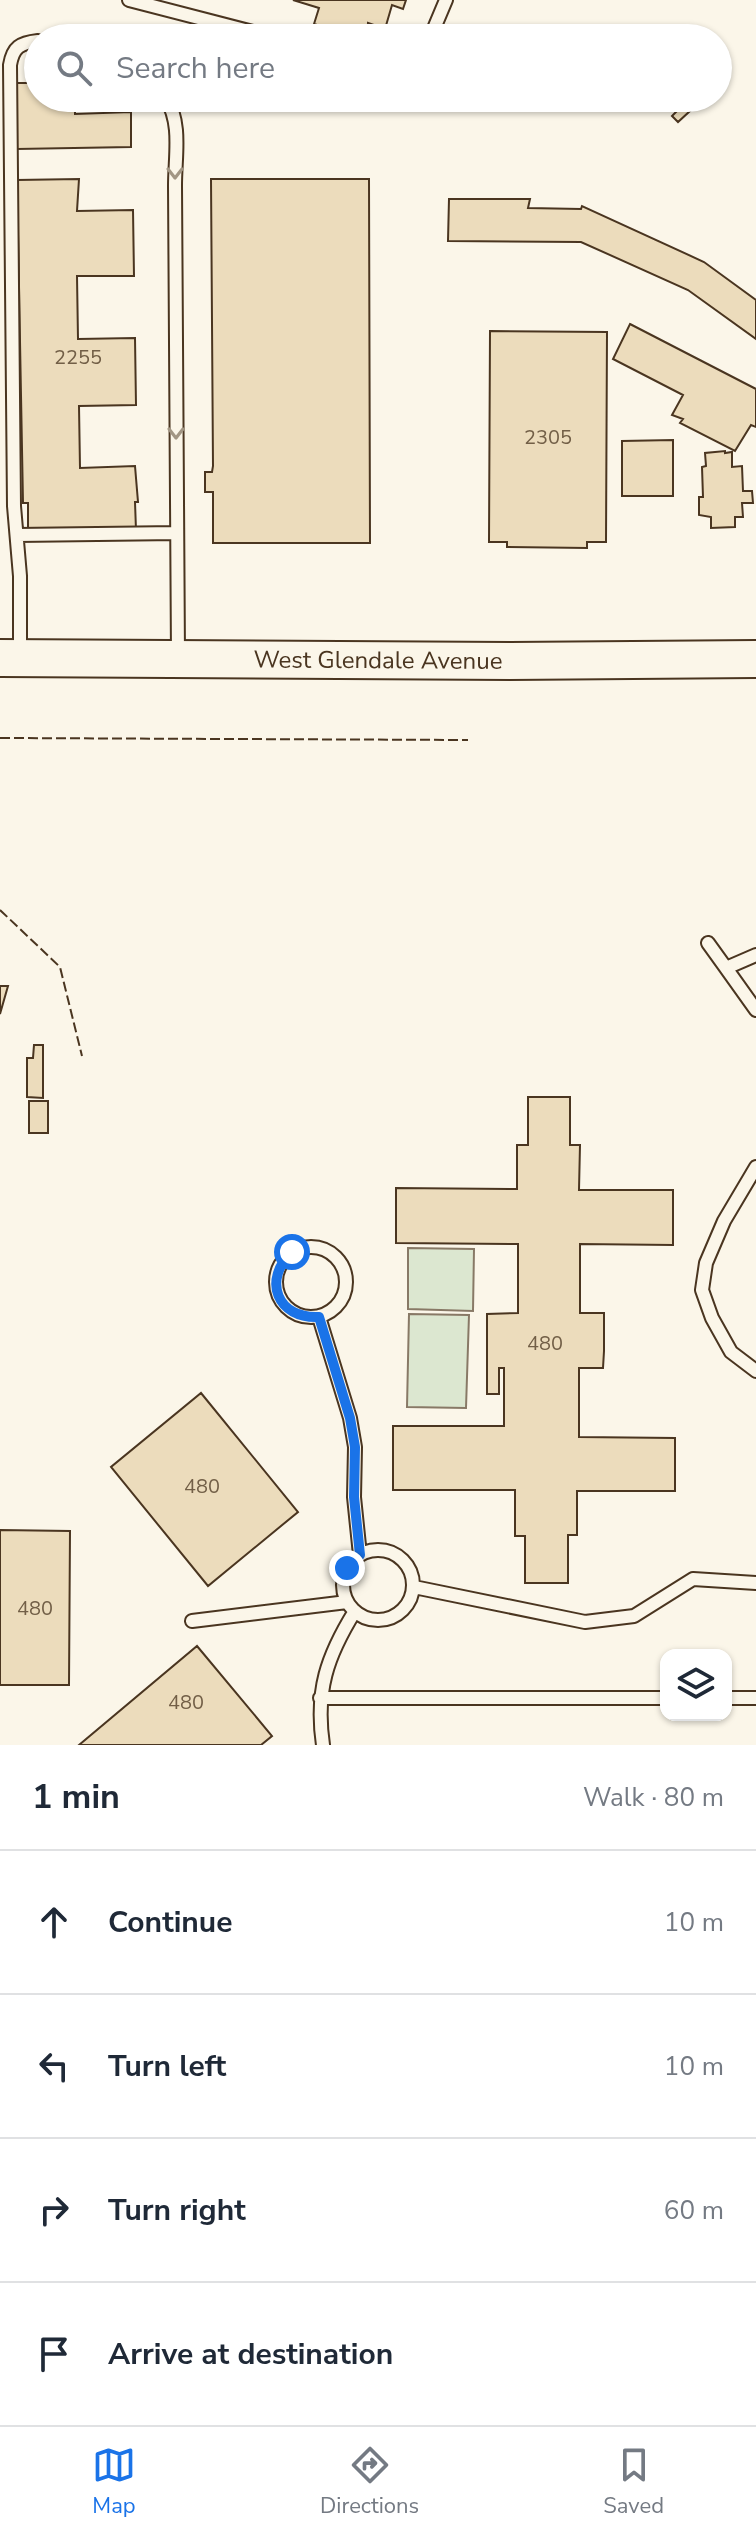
<!DOCTYPE html>
<html lang="en">
<head>
<meta charset="utf-8">
<style>
  :root { --surface:#fff; --page:#f2f2f3; --text:#1f2937; --muted:#747a83; --line:#e0e1e3; --accent:#1a73e8 }
  body { margin:0; font-family:"Nunito Sans",sans-serif; background:var(--page); color:var(--text) }
  .controls { position:absolute; right:24px; bottom:24px; display:grid; overflow:hidden; border-radius:16px; box-shadow:0 2px 6px #0004 }
  .controls button { width:72px; height:72px; display:grid; place-items:center; padding:0; border:0; border-bottom:2px solid var(--line); background:var(--surface); color:var(--text); font:40px sans-serif }
  .stop { position:absolute; width:24px; height:24px; margin:-18px; border:6px solid #1a73e8; border-radius:50%; background:#fff }
  .stop.end { background:#1a73e8; border-color:#fff; box-shadow:0 2px 8px #0008 }
  .list { margin:0; padding:0; list-style:none }
  h2 { display:flex; justify-content:space-between; align-items:center; height:104px; margin:0; padding:0 32px; font-size:34px }
  h2 small { font-size:26px; font-weight:400; color:var(--muted) }
  .list li { display:grid; grid-template-columns:52px 1fr auto; gap:24px; align-items:center; box-sizing:border-box; height:144px; padding:0 32px; border-top:2px solid var(--line) }
  .list b { display:block; font-size:30px; white-space:nowrap }
  .list em { font-size:26px; font-style:normal; color:var(--muted) }
  .icon { flex:none; width:44px; height:44px; fill:none; stroke:currentColor; stroke-width:2; stroke-linecap:round; stroke-linejoin:round }
  .map { position:relative; flex:none; width:756px; height:1745px; overflow:hidden }
  .search { position:absolute; background:var(--surface); box-shadow:0 2px 6px #0004; left:24px; right:24px; top:24px; height:88px; display:flex; align-items:center; gap:20px; box-sizing:border-box; padding:0 28px; border-radius:44px; color:var(--muted); font-size:30px }
  .sheet { height:680px; background:var(--surface) }
  nav { display:flex; justify-content:space-around; align-items:center; box-sizing:border-box; height:112px; border-top:2px solid var(--line); background:var(--surface); font-size:22px; color:var(--muted) }
  nav a { display:grid; justify-items:center; gap:4px }
  nav .on { color:var(--accent) }
  .map>svg:first-child { display:block }
  .green { fill:#dce7d0; stroke:#887966; stroke-width:2 }
  .building { fill:#ecdcbc; stroke:#4a3520; stroke-width:2 }
  .lines { fill:none; stroke-linecap:round; stroke-linejoin:round }
  .service-casing { stroke:#4a3520; stroke-width:16 }
  .secondary-casing { stroke:#4a3520; stroke-width:40 }
  .service { stroke:#fbf6e9; stroke-width:12 }
  .secondary { stroke:#fbf6e9; stroke-width:36 }
  .fence { stroke:#4a3520; stroke-width:2; stroke-dasharray:10 4; stroke-linecap:butt }
  .oneway { stroke:#a29684 }
  .route { stroke:#1a73e8; stroke-width:10 }
  .labels { text-anchor:middle; stroke-width:6; stroke-linejoin:round; paint-order:stroke }
  .number-label { font-size:20px; fill:#725f47 }
  .street-label { font-size:24px; fill:#4a3520; stroke:#fbf6e9 }
</style>
</head>
<body>
<div class="map">
<svg width="756" height="1745" viewBox="0 0 756 1745">
  <rect width="100%" height="100%" fill="#fbf6e9"/>
  <path class="green" d="M408 1248 474 1249 473 1311 408 1309Z
    M409 1314 469 1315 466 1408 407 1407Z"/>
  <path class="building" d="M293 0H406L403 9 392 5 385 29 368 23 367 38H358L314 24 319 8Z
    M16 83H38V98H75V114L131 112V147L17 149Z
    M664 98H703V99L678 122 672 116 677 111Z
    M79 179 77 211 133 210 134 276H77L78 339 135 338 136 405 79 406 80 468 135 466 138 502H135L136 530 28 533V503H23L17 180Z
    M211 179H369L370 543H213V492H205V472H212L213 466Z
    M449 199H530L528 208 581 209 582 206 704 262 756 300V339L688 290 581 242 448 241Z
    M630 324 756 389V427L751 425 735 451 680 423 683 419 672 415 683 395 613 359Z
    M490 331 607 332 606 542H587V548L507 547V542H489Z
    M673 440V496H622V441Z
    M725 451V453L732 452V467L742 466 743 491H752L753 503H742L743 517H735V527L711 528V517L699 515V497H703L702 467 706 466 705 453Z
    M0 986H8L0 1014Z
    M34 1045H43V1098L27 1097V1058H33Z
    M528 1097H570V1145H580L579 1190H673V1245L580 1244V1313H604V1351L603 1368H579V1437L675 1438V1491H577V1535H568V1583H525V1536H515V1490H393V1426H504V1368H499V1394H487V1314L518 1313V1244L396 1243V1188L517 1189V1145H528Z
    M29 1101H48V1133H29Z
    M201 1393 298 1512 208 1586 111 1467Z
    M0 1530 70 1531 69 1685H0Z
    M197 1646 272 1736 261 1745H79Z"/>
  <g class="lines">
    <g class="service-casing">
      <path id="service" d="M129 0 276 38
        M430 38 446 0
        M166 98C182 124 175 155 175 186L178 656
        M17 535 177 533
        M20 655V576L14 506 10 65C13 47 20 43 38 41
        M708 943 726 968
        M756 955 726 968 756 1010
        M756 1167 724 1221 706 1263 702 1290 712 1318 731 1352 756 1371
        M276 1282a35 35 0 1 1 70 0a35 35 0 1 1-70 0Z
        M319 1317 350 1418 355 1447 354 1497 360 1555
        M343 1585a35 35 0 1 1 70 0a35 35 0 1 1-70 0Z
        M414 1587 585 1622 634 1616 693 1579 756 1583
        M192 1621 347 1602
        M320 1698H666
        M726 1698H756
        M323 1745C315 1691 327 1656 355 1611"/>
    </g>
    <g class="secondary-casing">
      <g id="secondary">
        <path id="s1" d="M0 658 510 661 756 659"/>
      </g>
    </g>
    <use href="#service" class="service"/>
    <use href="#secondary" class="secondary"/>
    <path class="fence" d="M0 738 468 740
      M0 910 60 967 82 1056"/>
  </g>
  <defs><path id="oneway-chevron" d="M-2-3.5L2.5 0L-2 3.5" fill="none" stroke-width="1.6" stroke-linecap="round" stroke-linejoin="round" transform="scale(2)"/></defs>
  <g class="oneway">
    <use href="#oneway-chevron" transform="translate(175 173) rotate(90)"/>
    <use href="#oneway-chevron" transform="translate(176 433) rotate(90)"/>
  </g>
  <g class="lines">
    <path class="route" d="M292 1252C262 1280 277 1319 319 1317L350 1418 355 1447 354 1497 360 1555 347 1568"/>
  </g>
  <g class="labels">
    <g class="number-label">
      <text x="78" y="364">2255</text>
      <text x="548" y="444">2305</text>
      <text x="545" y="1350">480</text>
      <text x="202" y="1493">480</text>
      <text x="35" y="1615">480</text>
      <text x="186" y="1709">480</text>
    </g>
    <g class="street-label">
      <text dy="8" stroke="none"><textPath href="#s1" startOffset="378">West Glendale Avenue</textPath></text>
    </g>
  </g>
</svg>
<div class="controls">
<button><svg class="icon" aria-label="layers" viewBox="0 0 24 24"><path d="M12 4l9 5-9 5-9-5zM3 14l9 5 9-5"/></svg></button>
</div>
<div class="stop" style="left:292px;top:1252px"></div>
<div class="stop end" style="left:347px;top:1568px"></div>
<div class="search"><svg class="icon" aria-label="search" viewBox="0 0 24 24"><circle cx="10" cy="10" r="6"/><path d="M15 15l6 6"/></svg>Search here</div>
</div>
<section class="sheet">
<h2>1 min<small>Walk · 80 m</small></h2>
<ul class="list">
<li><svg class="icon" aria-label="ahead" viewBox="0 0 24 24"><path d="M12 20V5M6 11l6-6 6 6"/></svg><div><b>Continue</b></div><em>10 m</em></li>
<li><svg class="icon" aria-label="left" viewBox="0 0 24 24"><path d="M17 20v-9H6M10 6l-5 5 5 5"/></svg><div><b>Turn left</b></div><em>10 m</em></li>
<li><svg class="icon" aria-label="right" viewBox="0 0 24 24"><path d="M7 20v-9h11M14 6l5 5-5 5"/></svg><div><b>Turn right</b></div><em>60 m</em></li>
<li><svg class="icon" aria-label="arrive" viewBox="0 0 24 24"><path d="M6 21V4h12l-3 4 3 4H6"/></svg><div><b>Arrive at destination</b></div></li>
</ul>
</section>
<nav>
<a class="on"><svg class="icon" aria-label="map" viewBox="0 0 24 24"><path d="M3 6l6-2 6 2 6-2v14l-6 2-6-2-6 2zM9 4v14M15 6v14"/></svg>Map</a>
<a><svg class="icon" aria-label="directions" viewBox="0 0 24 24"><path d="M12 3l9 9-9 9-9-9zM9 14v-3h6M13 9l2 2-2 2"/></svg>Directions</a>
<a><svg class="icon" aria-label="saved" viewBox="0 0 24 24"><path d="M7 4h10v16l-5-4-5 4z"/></svg>Saved</a>
</nav>
</body>
</html>
